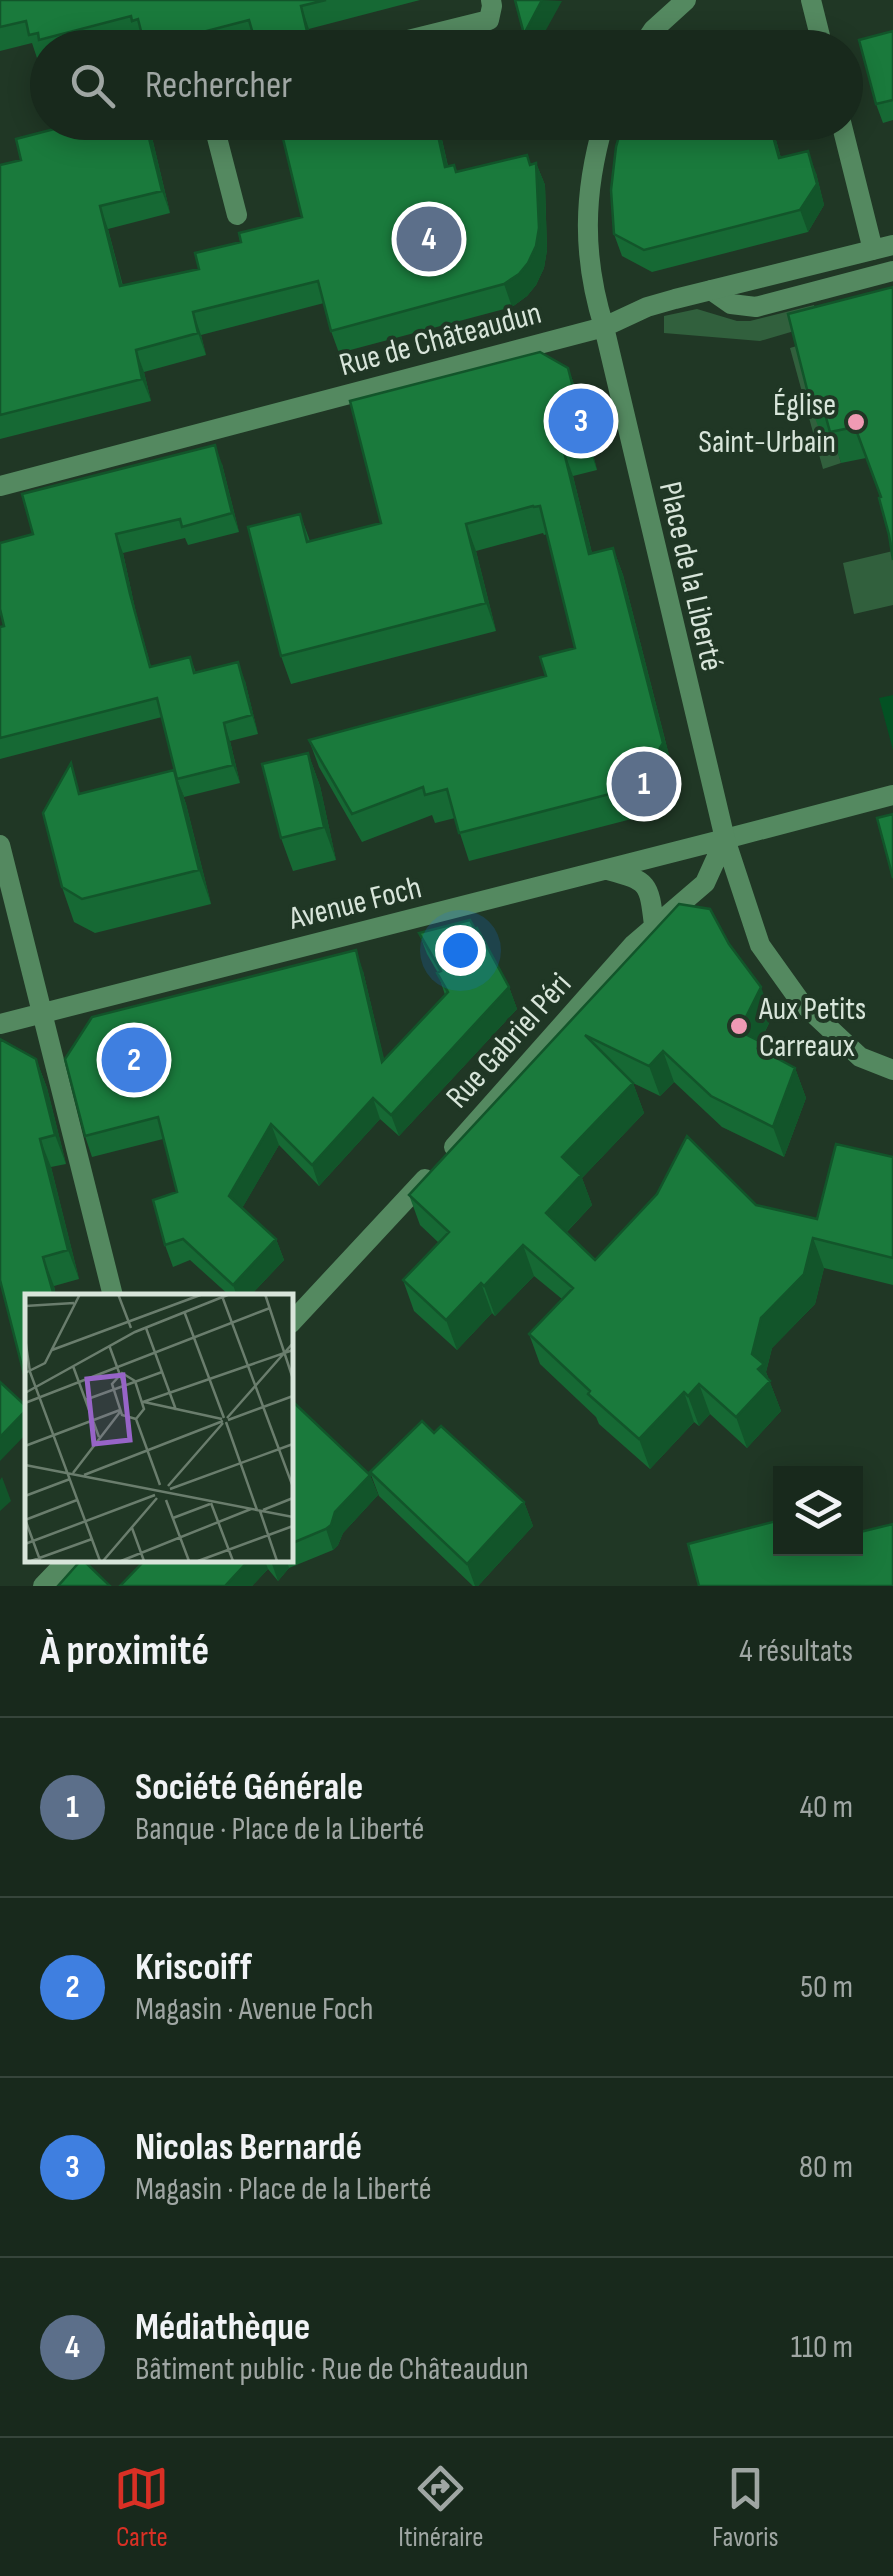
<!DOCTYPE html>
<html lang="fr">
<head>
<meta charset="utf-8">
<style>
  :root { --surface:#18291c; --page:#253529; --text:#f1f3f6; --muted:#9fa6a3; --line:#36453b; --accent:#d93025 }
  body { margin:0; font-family:"Sofia Sans Condensed",sans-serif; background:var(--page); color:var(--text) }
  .controls { position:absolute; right:30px; bottom:30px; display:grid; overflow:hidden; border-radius:0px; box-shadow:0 5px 25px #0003 }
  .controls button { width:90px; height:90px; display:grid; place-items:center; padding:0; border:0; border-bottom:2px solid var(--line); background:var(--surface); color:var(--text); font:50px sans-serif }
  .you { position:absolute; left:460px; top:950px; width:35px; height:35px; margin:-25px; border:8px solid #fff; border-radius:50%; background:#1a73e8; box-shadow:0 0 0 15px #1a73e833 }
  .badge { display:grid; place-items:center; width:65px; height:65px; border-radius:50%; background:var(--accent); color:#fff; font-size:32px; font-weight:700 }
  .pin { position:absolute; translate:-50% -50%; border:5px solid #fff; box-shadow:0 2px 10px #0006 }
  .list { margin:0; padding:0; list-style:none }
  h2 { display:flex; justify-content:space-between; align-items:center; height:130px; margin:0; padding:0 40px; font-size:42px }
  h2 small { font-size:32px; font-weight:400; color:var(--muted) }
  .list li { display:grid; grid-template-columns:65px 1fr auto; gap:30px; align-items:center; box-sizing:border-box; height:180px; padding:0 40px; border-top:2px solid var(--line) }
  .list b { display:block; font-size:38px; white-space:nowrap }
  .list p { margin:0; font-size:32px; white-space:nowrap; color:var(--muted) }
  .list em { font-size:32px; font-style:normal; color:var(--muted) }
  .icon { flex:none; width:55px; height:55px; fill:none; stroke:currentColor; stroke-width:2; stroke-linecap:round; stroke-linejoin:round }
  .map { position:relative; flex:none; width:893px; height:1586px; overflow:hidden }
  .search { position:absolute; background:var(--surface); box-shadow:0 5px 25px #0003; left:30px; right:30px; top:30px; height:110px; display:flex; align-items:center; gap:25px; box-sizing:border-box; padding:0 35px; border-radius:55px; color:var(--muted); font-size:38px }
  .sheet { height:850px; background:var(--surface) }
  nav { display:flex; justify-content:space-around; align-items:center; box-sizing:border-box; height:140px; border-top:2px solid var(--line); background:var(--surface); font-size:28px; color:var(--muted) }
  nav a { display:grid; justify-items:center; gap:5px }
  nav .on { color:var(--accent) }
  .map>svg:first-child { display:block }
  .green { fill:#31603d }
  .water { fill:#035123 }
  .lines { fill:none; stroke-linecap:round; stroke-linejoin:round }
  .lane { stroke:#548960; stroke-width:20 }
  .street { stroke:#548960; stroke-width:20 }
  .wall { fill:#166934 }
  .shaded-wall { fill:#12552a }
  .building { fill:#1a7a3c; stroke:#12552a; stroke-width:2.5 }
  .poi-dot { fill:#f09ab4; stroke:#203725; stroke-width:4 }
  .labels { text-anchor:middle; stroke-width:8; stroke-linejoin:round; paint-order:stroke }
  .street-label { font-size:32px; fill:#d8e5da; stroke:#203725 }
  .poi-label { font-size:32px; fill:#d8e5da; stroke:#203725; text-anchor:end }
  .inset-road { fill:none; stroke:#6a7d6d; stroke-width:2.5 }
  .view { fill:#9764c7; fill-opacity:0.15; stroke:#9764c7; stroke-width:5 }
  .inset-edge { fill:none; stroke:#d8e5da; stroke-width:5 }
</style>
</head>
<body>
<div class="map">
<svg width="893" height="1586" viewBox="0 0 893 1586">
  <rect width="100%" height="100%" fill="#203725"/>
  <path class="green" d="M814 305 818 324 760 341 664 333V316L697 309 737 321H750Z
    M800 345 825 444 835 442 841 463 823 469 790 348Z
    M893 551V605L854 614 843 563Z"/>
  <path class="water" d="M893 695V750L879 698Z"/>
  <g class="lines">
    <path class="lane" d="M376 48 489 20 492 6 491 0
      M213 122 237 215
      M711 290 731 304 756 307 893 271
      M725 839 893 795"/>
    <path class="street" d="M811 0 823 48
      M641 48 653 30 686 0
      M604 122C583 194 582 256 604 327L725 839 760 945 800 1001 860 1057 893 1070
      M841 122 873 250
      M0 486 604 327 647 307 675 299 893 245
      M0 845 113 1296
      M608 870C649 881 649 883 654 925
      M0 1024 725 839
      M454 1147 634 944 705 883 725 839
      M290 1324 425 1179
      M43 1586 69 1559"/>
  </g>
  <path class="wall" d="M0 0H420L236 48H145L144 42 140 43 139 38 103 48H48L47 62 45 56 37 58 32 43 0 51Z
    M893 31V120L883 123 876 104Z
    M438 122 448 166 456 172 536 163 545 185 547 250 544 268 536 285 527 296 512 307 339 353 331 331 324 303 201 335 206 355 144 372 151 401 0 439V165L150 129 170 213 108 229 123 286 199 269 241 242 302 217Z
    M623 122H771L781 158 816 173 824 205 808 232 652 272 622 256 614 234Z
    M893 287 889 535 881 497 866 458 841 463 834 442 825 444 813 413Z
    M568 368 578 395 597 470 573 476 592 553 613 548 623 575 673 771 647 815 469 861 455 818 435 823 432 815 362 842 319 767 309 740 546 676 575 648 547 534 544 535 543 533 476 551 496 631 291 684 281 656 300 514 310 541 381 523Z
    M222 464 239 532 188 545 185 538 123 553 136 613 151 667 190 657 196 673 245 681 258 734 230 741 240 783 184 797 177 779 162 717 0 759V627L4 626 33 534Z
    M308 753 320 786 336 860 293 871 281 838Z
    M174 770 186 804 211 904 95 933 74 922 62 887 82 794Z
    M679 904 729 944 772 1017 760 1042 764 1052 795 1068 806 1098 784 1157 722 1127 674 1082 660 1096 633 1083 644 1113 582 1178 592 1205 566 1233 595 1260 756 1205 817 1219 893 1157V1285L824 1268 815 1304 772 1348 766 1372 781 1411 747 1448 710 1414 699 1426 694 1422 650 1469 599 1424 596 1417 540 1364 529 1334 562 1299 534 1276 495 1316 492 1313 457 1350 414 1311 403 1280 439 1243 420 1225 409 1195Z
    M419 933 509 987 517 1009 399 1136 380 1119 319 1186 279 1145 242 1208 276 1239 284 1260 250 1296H230L190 1260 173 1267 165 1245 177 1192 163 1139 92 1157 85 1136 363 971 384 1060 445 995 438 973 427 954Z
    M36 1059 47 1088 66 1164 51 1167 79 1279 54 1286 56 1296H28Z
    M290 1399 370 1475 378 1495 343 1533 338 1545 333 1550 289 1568 278 1581 268 1569 252 1586H120L147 1558H290Z
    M434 1433 473 1456 524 1502 533 1526 478 1586H473L379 1496 370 1472Z"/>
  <path class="shaded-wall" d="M542 0 562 1 536 48H528L524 34Z
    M301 6 309 29 314 48H311Z
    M145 122H147L150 129 170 213 162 191Z
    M435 122H438L453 189 445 167Z
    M769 122H771L787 180 779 158Z
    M808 151 816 173 824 205 808 232 800 210Z
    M527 155 535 177 536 163 545 185 547 250 544 268 536 285 527 296 512 307 504 284Z
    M100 206 108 229 128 308 120 286Z
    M193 312 201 335 206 355 198 333Z
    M136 350 144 372 151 401 142 379Z
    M568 368 578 395 597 470 587 442Z
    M215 445 222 464 239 532 232 513Z
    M563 448 573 476 599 582 589 554Z
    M466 524 476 551 496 631 486 603Z
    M116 534 123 553 136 613 156 685 130 594Z
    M613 548 623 575 673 771 647 815 637 787Z
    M238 662 245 681 258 734 252 715Z
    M224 723 230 741 240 783 233 765Z
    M308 753 320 786 336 860 324 827Z
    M174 770 186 804 211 904 199 870Z
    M356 950 363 971 390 1083 382 1062Z
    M509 987 517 1009 399 1136 391 1115Z
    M761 987 772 1017 750 1061 739 1031Z
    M663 1051 674 1082 660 1096 649 1066Z
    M36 1059 47 1088 66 1164 55 1135Z
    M795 1068 806 1098 784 1157 773 1127Z
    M633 1083 644 1113 582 1178 592 1205 556 1243 546 1213 562 1157Z
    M373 1098 380 1119 319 1186 312 1165Z
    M271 1124 279 1145 237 1217 229 1196Z
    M40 1139 51 1167 79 1279 68 1250Z
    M813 1238 824 1268 815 1304 772 1348 766 1372 781 1411 747 1448 736 1417 761 1318Z
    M276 1239 284 1260 250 1296H237L233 1285Z
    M523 1245 534 1276 495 1316 484 1286Z
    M43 1257 54 1286 56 1296H54Z
    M481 1283 492 1313 457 1350 446 1320Z
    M699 1384 710 1414 699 1426 688 1396Z
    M684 1392 694 1422 650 1469 639 1439Z
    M28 1408V1432L0 1461V1437Z
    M370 1475 378 1495 343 1533 338 1545 333 1550 326 1529 335 1512Z
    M2 1477 11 1501 0 1511V1480Z
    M524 1502 533 1526 478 1586H475L467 1564Z
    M251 1558H264L268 1569 252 1586H225Z
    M273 1558H286L289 1568 278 1581 271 1561Z"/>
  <path class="building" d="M0 0H326L301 6 311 48H257L249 20 145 47 138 19 132 21 131 16 39 40 38 33 29 35 26 21 0 27Z
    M515 0H542L524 34Z
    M893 31V100L876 104 859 40Z
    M81 122H145L162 191 100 206 120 286 199 269 195 253 241 242 239 233 302 217 279 122H435L445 167 454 165 456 172 527 155 530 165 536 163 539 228 536 246 528 263 519 274 504 284 331 331 318 281 193 312 198 333 136 350 142 379 0 415V165L21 160 16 139Z
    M623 122H769L779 158 808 151 817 184 800 210 644 250 614 234 611 190 616 147Z
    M893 287V560L889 535 879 498 881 497 855 427 830 432 824 410 813 413 788 314Z
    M540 352 568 368 587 442 563 448 589 554 613 548 663 743 637 787 459 833 447 789 425 795 423 787 352 814 309 740 546 676 540 657 575 648 540 506 534 507 533 506 466 524 486 603 281 656 248 527 300 514 307 542 381 523 350 401Z
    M215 445 232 513 182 527 180 519 116 534 130 594 150 667 190 657 194 673 238 662 252 715 224 723 233 765 177 779 157 698 0 738V627L4 626 0 609V543L33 534 22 494Z
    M308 753 324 827 281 838 262 764Z
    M71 763 79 794 174 770 199 870 82 899 62 887 43 813Z
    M893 814V878L877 818Z
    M679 904 710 909 729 944 761 987 739 1031 761 1042 758 1048 795 1068 773 1127 711 1096 663 1051 649 1066 585 1035 633 1083 562 1157 581 1175 546 1213 595 1260 657 1194 687 1136 756 1205 817 1219 836 1144 893 1157V1258L813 1238 804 1274 761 1318 752 1354 764 1364 758 1369 770 1381 736 1417 699 1384 688 1396 684 1392 639 1439 588 1394 590 1391 529 1334 573 1288 523 1245 484 1286 481 1283 446 1320 403 1280 449 1232 409 1195Z
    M470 920 475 929 477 928 509 987 391 1115 373 1098 312 1165 271 1124 229 1196 276 1239 233 1285 183 1239 165 1245 153 1200 177 1192 158 1117 85 1136 65 1059 92 1017 356 950 382 1062 448 992 437 973 441 971 419 933Z
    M0 1039 36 1059 55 1135 40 1139 68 1250 43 1257 54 1296H28V1390L0 1280Z
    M0 1382 28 1408 0 1437Z
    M290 1399 370 1475 335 1512 331 1525 326 1529 290 1544Z
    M422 1421 434 1433 441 1426 524 1502 467 1564 370 1472Z
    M780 1520V1548H856V1533L893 1524V1586H699L688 1544Z
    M147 1558H251L225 1586H120Z
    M82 1559 110 1586H58Z"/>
  <g class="poi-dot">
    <circle cx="856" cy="422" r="10"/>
    <circle cx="739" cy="1026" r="10"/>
  </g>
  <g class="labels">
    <g class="street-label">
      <text transform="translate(440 338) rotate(-15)" y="11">Rue de Châteaudun</text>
      <text transform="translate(692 576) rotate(77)" y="11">Place de la Liberté</text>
      <text transform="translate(355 902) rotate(-14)" y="11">Avenue Foch</text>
      <text transform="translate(508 1040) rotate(-48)" y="11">Rue Gabriel Péri</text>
    </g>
    <g class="poi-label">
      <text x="836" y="415">Église<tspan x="836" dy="37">Saint-Urbain</tspan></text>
      <text x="759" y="1019" text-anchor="start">Aux Petits<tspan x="759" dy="37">Carreaux</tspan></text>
    </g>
  </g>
  <g transform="translate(25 1294)">
    <rect width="268" height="268" fill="#203725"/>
    <path class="inset-road" d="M93 0 106 34M240 0 268 85M197 2 268 193M0 12 49 9M159 17 199 124M121 34 151 116M0 44 5 78 75 267M84 51 99 92M27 56 178 0M48 72 74 143M0 79 20 69 55 0M110 87 97 79 87 90 97 121 111 125M110 87 119 115 111 125M0 99 110 38 205 0M60 106 137 78M118 108 268 56M119 108 197 125M0 109 245 14M202 124 268 49M111 125 135 191M203 126 268 102M201 128 232 216M0 152 95 116M0 171 268 223M48 179 95 118M59 181 198 127M143 192 198 129M145 195 268 150M0 202 45 185M141 206 164 267M186 209 208 267M238 216 268 204M235 217 252 267M148 224 185 210M0 225 15 266M0 226 52 206M107 234 119 267M0 250 130 201M6 267 67 245M78 267 132 204M96 267 226 215M173 267 268 232"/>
    <path class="view" d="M98 81 105 146 69 150 62 85Z"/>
    <rect width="268" height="268" class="inset-edge"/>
  </g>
</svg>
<div class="controls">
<button><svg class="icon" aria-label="layers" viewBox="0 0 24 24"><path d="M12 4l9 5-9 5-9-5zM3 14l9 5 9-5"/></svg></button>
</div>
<div class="you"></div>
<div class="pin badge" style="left:644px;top:784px;background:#5c6f8a">1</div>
<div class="pin badge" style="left:134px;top:1060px;background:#3f7fe0">2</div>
<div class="pin badge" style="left:581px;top:421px;background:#3f7fe0">3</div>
<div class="pin badge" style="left:429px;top:239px;background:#5c6f8a">4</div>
<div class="search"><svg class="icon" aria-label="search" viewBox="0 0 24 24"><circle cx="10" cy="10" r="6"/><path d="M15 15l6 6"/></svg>Rechercher</div>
</div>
<section class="sheet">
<h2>À proximité<small>4 résultats</small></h2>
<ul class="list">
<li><span class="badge" style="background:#5c6f8a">1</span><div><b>Société Générale</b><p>Banque · Place de la Liberté</p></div><em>40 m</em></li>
<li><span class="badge" style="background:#3f7fe0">2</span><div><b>Kriscoiff</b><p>Magasin · Avenue Foch</p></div><em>50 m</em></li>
<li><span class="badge" style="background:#3f7fe0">3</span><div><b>Nicolas Bernardé</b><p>Magasin · Place de la Liberté</p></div><em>80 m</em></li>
<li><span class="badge" style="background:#5c6f8a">4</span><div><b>Médiathèque</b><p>Bâtiment public · Rue de Châteaudun</p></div><em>110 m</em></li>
</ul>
</section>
<nav>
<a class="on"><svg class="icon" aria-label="map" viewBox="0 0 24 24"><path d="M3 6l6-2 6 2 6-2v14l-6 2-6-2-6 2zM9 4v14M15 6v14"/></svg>Carte</a>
<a><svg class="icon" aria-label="directions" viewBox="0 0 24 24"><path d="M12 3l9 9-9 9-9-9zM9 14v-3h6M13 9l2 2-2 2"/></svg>Itinéraire</a>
<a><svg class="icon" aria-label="saved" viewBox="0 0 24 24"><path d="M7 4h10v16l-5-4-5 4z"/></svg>Favoris</a>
</nav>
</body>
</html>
